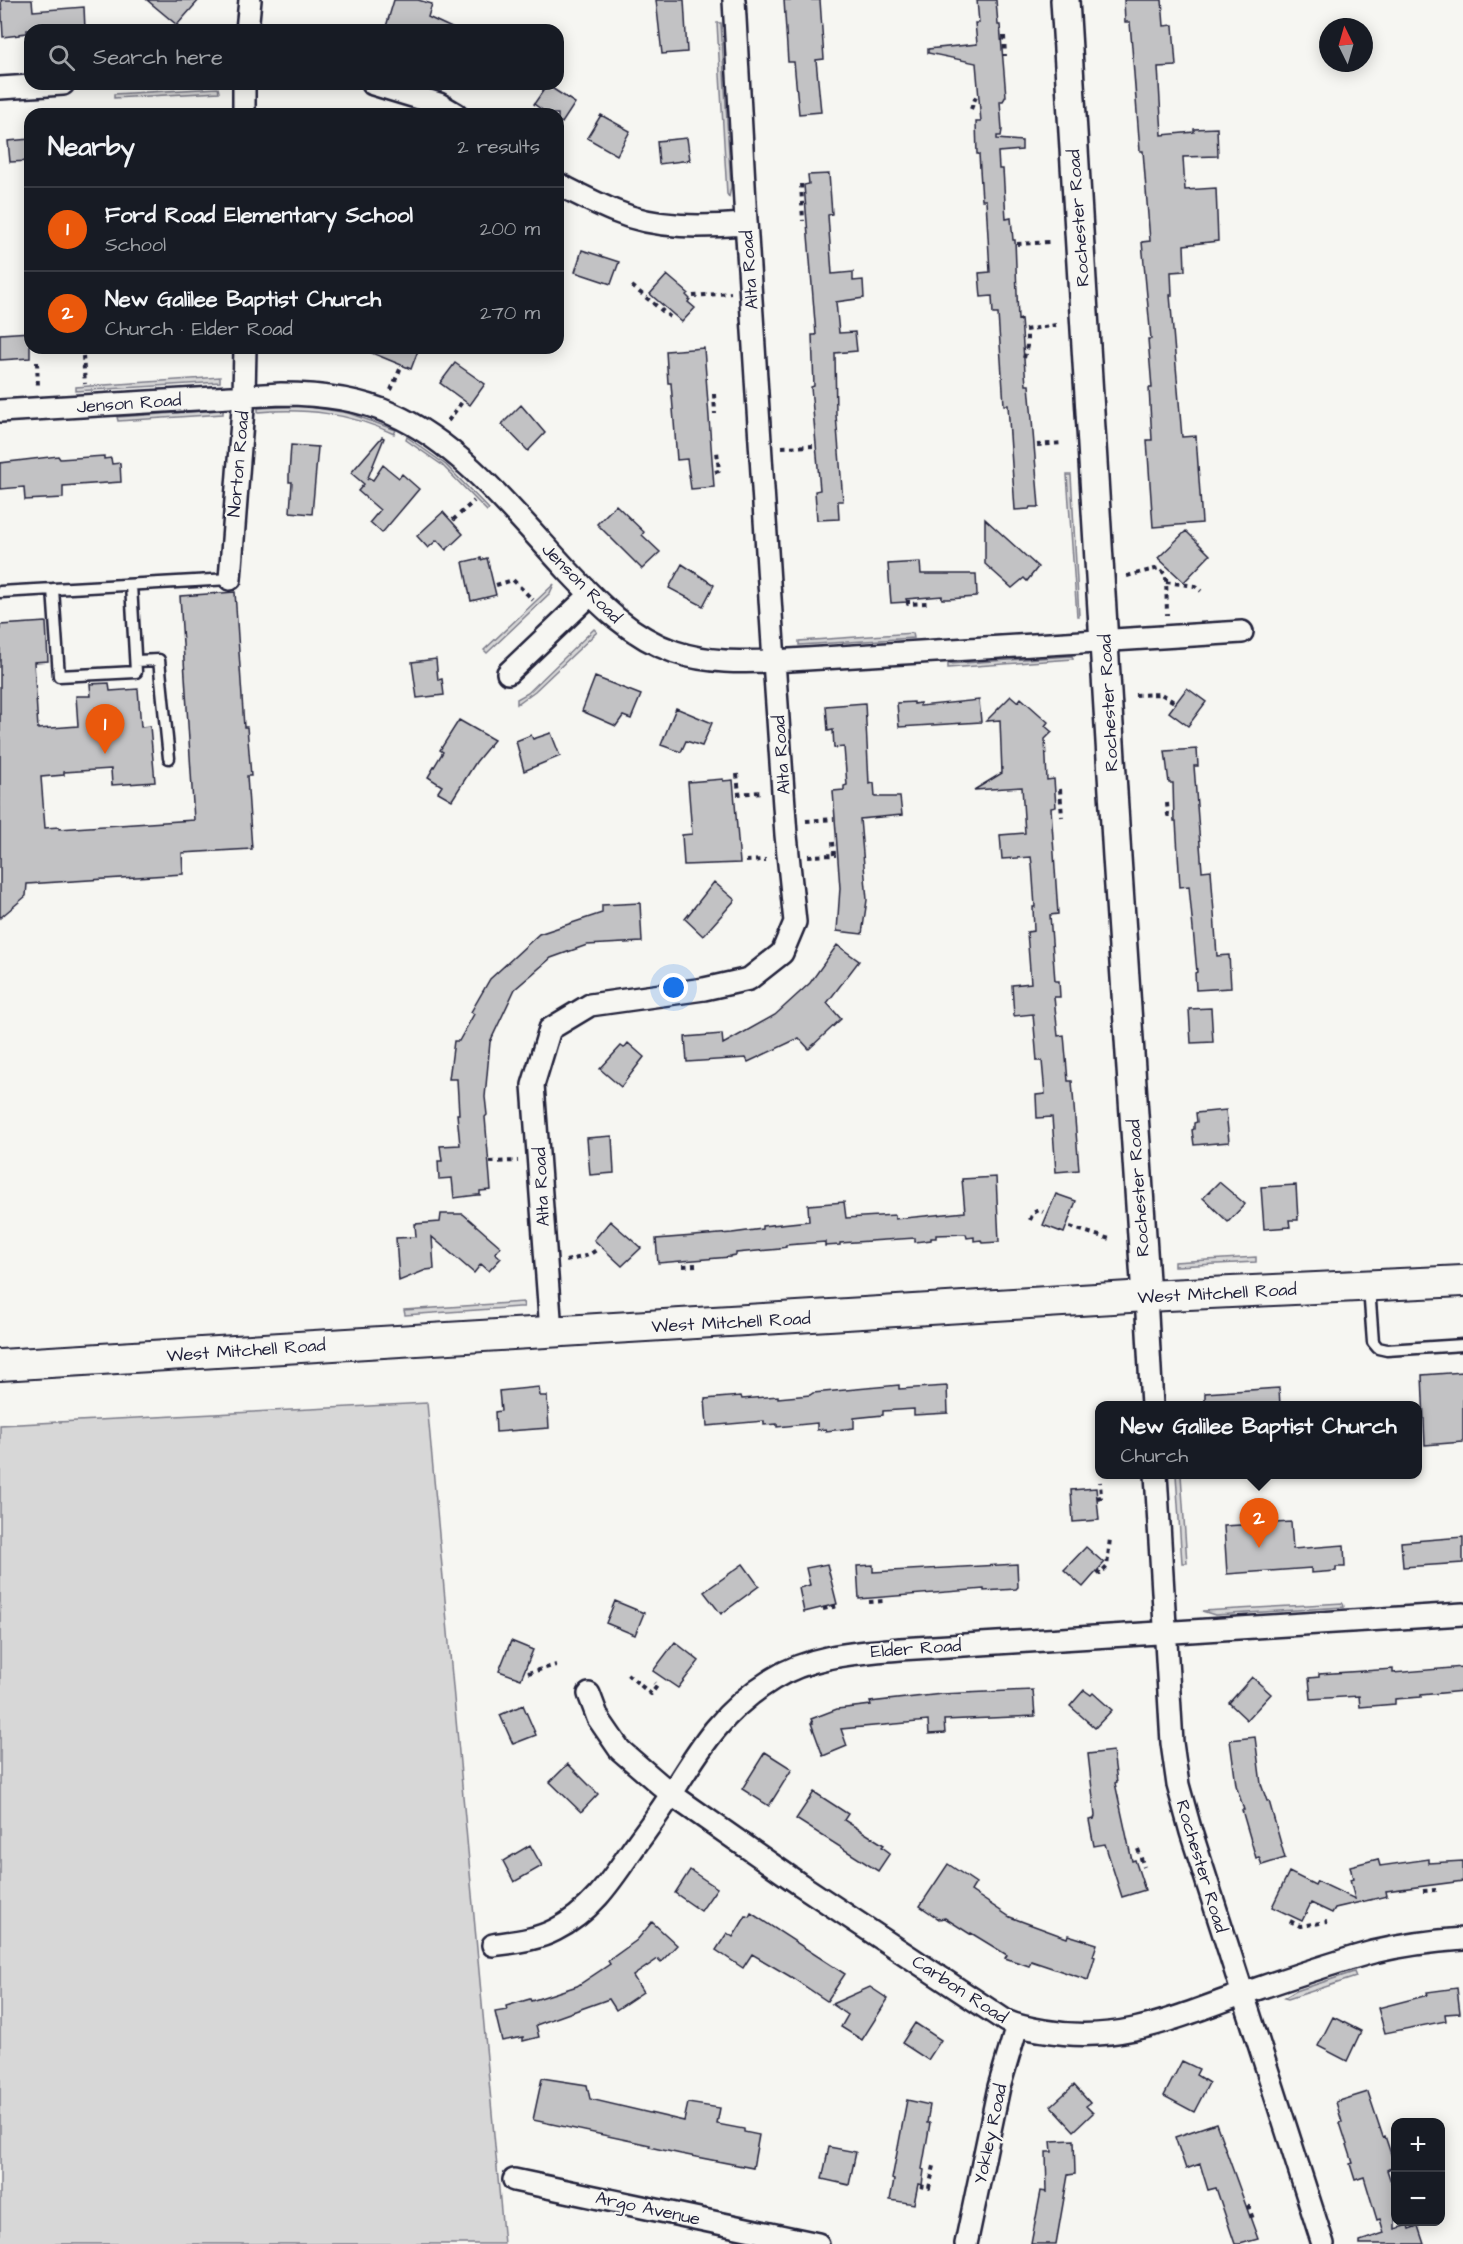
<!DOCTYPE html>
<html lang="en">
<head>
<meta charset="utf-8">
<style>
  :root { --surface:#171b24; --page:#242831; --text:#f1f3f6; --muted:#9ea1a6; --line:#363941; --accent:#ea580c }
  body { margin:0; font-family:"Architects Daughter",sans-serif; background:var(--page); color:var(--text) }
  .controls { position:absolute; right:18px; bottom:18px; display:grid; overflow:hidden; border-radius:12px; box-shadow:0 3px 15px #0003 }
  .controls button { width:54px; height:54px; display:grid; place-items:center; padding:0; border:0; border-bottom:2px solid var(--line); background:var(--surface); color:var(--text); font:30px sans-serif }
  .compass { position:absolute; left:1319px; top:18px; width:54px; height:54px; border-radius:50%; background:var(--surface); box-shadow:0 3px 15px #0003; rotate:355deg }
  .you { position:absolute; left:674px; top:988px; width:21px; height:21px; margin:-15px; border:4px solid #fff; border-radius:50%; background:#1a73e8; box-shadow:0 0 0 9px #1a73e833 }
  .badge { display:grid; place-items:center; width:39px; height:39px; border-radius:50%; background:var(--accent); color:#fff; font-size:20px; font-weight:700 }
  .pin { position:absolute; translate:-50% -50px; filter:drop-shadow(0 2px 3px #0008) }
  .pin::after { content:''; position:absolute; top:32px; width:21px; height:18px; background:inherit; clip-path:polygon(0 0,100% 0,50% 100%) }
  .popup { position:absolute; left:1095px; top:1401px; width:327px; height:78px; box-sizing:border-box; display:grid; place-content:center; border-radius:12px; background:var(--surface); filter:drop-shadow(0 2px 4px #0005); font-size:20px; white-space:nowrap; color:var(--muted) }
  .popup b { font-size:22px; color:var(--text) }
  .popup::after { content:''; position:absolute; left:50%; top:100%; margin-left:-12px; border:12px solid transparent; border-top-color:var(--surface) }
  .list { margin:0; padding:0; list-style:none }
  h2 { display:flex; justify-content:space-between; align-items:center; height:78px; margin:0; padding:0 24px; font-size:26px }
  h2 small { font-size:20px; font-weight:400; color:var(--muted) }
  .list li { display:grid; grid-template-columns:39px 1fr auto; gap:18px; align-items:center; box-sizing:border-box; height:84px; padding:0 24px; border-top:2px solid var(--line) }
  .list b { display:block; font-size:22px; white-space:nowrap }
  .list p { margin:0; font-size:20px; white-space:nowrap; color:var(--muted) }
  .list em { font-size:20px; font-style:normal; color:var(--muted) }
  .icon { flex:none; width:33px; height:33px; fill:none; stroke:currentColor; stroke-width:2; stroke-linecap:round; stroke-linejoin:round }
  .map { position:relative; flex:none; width:1463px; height:2244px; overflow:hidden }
  .search { position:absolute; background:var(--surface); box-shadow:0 3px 15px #0003; left:24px; top:24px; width:540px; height:66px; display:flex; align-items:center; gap:15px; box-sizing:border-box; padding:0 21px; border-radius:18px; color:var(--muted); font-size:22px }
  .panel { position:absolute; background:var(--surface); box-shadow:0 3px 15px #0003; left:24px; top:108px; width:540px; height:246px; border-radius:18px }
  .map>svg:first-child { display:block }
  .green { fill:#d7d7d7; stroke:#7c7c89; stroke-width:1.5 }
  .building { fill:#c2c2c4; stroke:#22223b; stroke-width:1.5 }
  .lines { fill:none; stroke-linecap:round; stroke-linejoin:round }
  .service-casing { stroke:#22223b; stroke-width:15 }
  .minor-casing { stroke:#22223b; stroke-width:26 }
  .tertiary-casing { stroke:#22223b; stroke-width:32 }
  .secondary-casing { stroke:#22223b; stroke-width:34 }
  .path { stroke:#22223b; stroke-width:4; stroke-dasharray:4.5 4.5; stroke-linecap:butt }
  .service { stroke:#f6f6f2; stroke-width:10 }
  .minor { stroke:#f6f6f2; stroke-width:21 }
  .tertiary { stroke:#f6f6f2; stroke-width:27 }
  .secondary { stroke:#f6f6f2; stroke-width:30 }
  .labels { text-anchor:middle; stroke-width:4.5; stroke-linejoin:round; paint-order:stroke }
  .street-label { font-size:18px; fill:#22223b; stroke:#f6f6f2 }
</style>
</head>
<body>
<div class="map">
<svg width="1463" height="2244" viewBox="0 0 1463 2244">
  <rect width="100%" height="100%" fill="#f6f6f2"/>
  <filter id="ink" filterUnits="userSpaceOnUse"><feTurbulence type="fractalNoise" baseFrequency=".0167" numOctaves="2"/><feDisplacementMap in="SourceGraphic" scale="12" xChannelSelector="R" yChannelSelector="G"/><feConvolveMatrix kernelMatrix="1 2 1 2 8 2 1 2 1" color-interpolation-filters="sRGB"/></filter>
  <g filter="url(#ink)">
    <path class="green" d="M717 23H721L731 187 729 197 727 194Z
      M218 88 219 92 114 98V94Z
      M220 377V382L76 391V387Z
      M304 406 348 413 396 430 394 434C350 413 306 408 258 412V408Z
      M220 410 223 411V414L118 421 117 417Z
      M407 437 446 465 489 509 487 511 442 465 406 440Z
      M1067 475H1071L1079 616H1077Z
      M554 584 550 593 487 653 484 650Z
      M594 629 597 632 535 691 517 704V699L528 693Z
      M913 633 914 638 799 645V641Z
      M1072 656 1073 659 948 668V664Z
      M1256 1257V1262L1177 1266H1174V1262Z
      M523 1302 524 1307H519L405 1315 404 1310Z
      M427 1403 504 2244H0V1425Z
      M1176 1475H1181L1187 1563H1182Z
      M1343 1603 1344 1607 1215 1615 1202 1611Z
      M1354 1972 1356 1977 1288 1999 1284 1998 1296 1991Z"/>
    <path class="building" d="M1 0H32L33 11 84 7 85 30H27V33L19 34V35L3 37Z
      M147 0H199L177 25Z
      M394 0H418L432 4 428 17 456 30H385Z
      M656 0H684L687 52 662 54Z
      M784 0H820L824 59 816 60 821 112 799 114 794 62H788Z
      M977 0H996L998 25H1000L1006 96 1003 101H1000L1002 130 1001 136H997V139L1022 141V150L998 152 999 169H1003L1006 219 1011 218 1013 240H1015L1018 320 1021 319 1026 385H1029L1032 420 1039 507H1030L1029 509 1015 510 1008 405H1004L998 314H993L992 296 981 297 979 273 990 272 986 200H982L979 154H977L976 122H981L976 63 928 53V49L977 44 975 23H979Z
      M1124 0H1162L1164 26 1173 25 1176 66 1158 67 1162 135 1194 132V129L1217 128 1218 156 1183 157 1185 190 1216 188 1218 241 1184 245 1185 271 1171 272 1172 295H1170L1182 437 1196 436 1202 523 1153 527 1147 440H1152L1149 388H1152L1148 339H1151L1142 242 1150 241 1143 151H1140L1130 22H1125Z
      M547 85 575 103 562 123 558 120V114H548L534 104Z
      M601 115 630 131 617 155 587 138Z
      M687 138 690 160 659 164 657 141Z
      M30 139V161L10 162 8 141Z
      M829 174 832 214 828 215 832 274 853 272V281L863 280 864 298 836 302 839 333 855 332 857 351 835 353 836 415 843 501H838L839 519 817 520 815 491 820 490 811 387 814 386 812 335H816L804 185 809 184 808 175Z
      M582 250 619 262 611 284 575 272Z
      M667 275 688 293 686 295 690 299 688 302 695 308 682 322 650 294Z
      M30 332V358L0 360V334Z
      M360 348H419L411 369Z
      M704 348 714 487 691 489 687 459 677 460 671 383H668L666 351Z
      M455 363 485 384 470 405 440 383Z
      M521 405 545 433 528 451 502 424Z
      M382 437 384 438 367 480 369 478 373 480 383 465 399 478 402 474 419 489 382 533 370 522 380 510 358 491 364 484 351 473Z
      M291 445 318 447 312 514 290 512 292 482H289V475Z
      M58 456 60 459 104 456V459L111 458 112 464 120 463 121 482 63 486V498L25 500 24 487 0 489V463Z
      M616 505 644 532 642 535 660 552 642 569 597 524Z
      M443 512 463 534 446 550 437 540 428 548 417 536Z
      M985 519 1038 567 1027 581 1024 578 1012 588 985 564Z
      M1186 531 1210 555 1184 582 1158 558Z
      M481 558V560L487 558 496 595 471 601 463 562Z
      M920 562 921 574H976L977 595 976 597 948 599H942V596L906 599 907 602 891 603 888 564Z
      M682 564 714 585 703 606 669 588Z
      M235 592 244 727H247L251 776H247L252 849 182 853 183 874 27 884 26 896 0 918V625L46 622 48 661 34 662 38 729 78 726 76 696H91L90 684 109 683 110 691 138 689 141 727 150 726 155 782 112 785 111 769 64 772V775L41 777 45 828 59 827V829L194 820 180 596Z
      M436 659 438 680 442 679 444 695 417 698 412 662Z
      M595 677 641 695 631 719 623 716 616 726 582 711Z
      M1187 688 1206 702 1188 726 1169 712Z
      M1011 696 1018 702 1021 698 1048 722 1045 726 1052 732 1045 739 1047 780 1054 779 1056 807 1051 808 1058 914 1050 915 1055 981H1059L1060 997H1054L1058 1036 1064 1035 1068 1081H1072L1079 1170 1056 1172 1052 1117 1037 1118 1036 1095 1045 1094 1042 1061H1037L1033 1014 1014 1016 1012 985 1031 983 1027 932 1034 931 1033 907H1035L1032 864 1031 857 1002 859 1000 835 1025 833 1022 787 974 790 1002 773 1000 720 986 721Z
      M979 700 981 722 899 727 897 703 914 702V704L920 703V706Z
      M865 703 869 784 874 783 875 797H900L902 815 860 819 867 900 862 934 837 931 840 888 833 791 844 790V786L847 785 844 747 834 748 833 730 828 731 826 706Z
      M676 708 712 723 702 746 686 741 681 752 661 745Z
      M459 720 494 740 476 762 452 800 438 792 442 786 428 777 443 752 440 750Z
      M551 733 560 756 524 771 516 741 531 735 533 739Z
      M1197 749 1198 766H1194L1202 871 1211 870 1217 956 1229 955 1231 988 1196 990 1195 973 1197 972 1189 886 1180 887 1176 821H1174L1173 783H1169L1165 751Z
      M723 779V781L733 780 740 863 684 865 682 835 692 834 688 782Z
      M714 882 735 900 703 936 685 919Z
      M640 903 642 942 587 945 551 958 515 989 490 1042 485 1097 487 1115 485 1117 491 1190 480 1191V1195H477L454 1198 452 1178 439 1179 438 1161H442L440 1146 460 1145 457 1114H459L457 1079H449L454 1041H459L474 1014 471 1012 490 979 539 934 602 913V905Z
      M837 945 859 961 827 1003 841 1019 809 1049 799 1038 748 1062 746 1058 687 1062 685 1037 722 1034 723 1044 775 1015 810 983Z
      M1211 1008 1213 1042 1191 1043 1189 1009Z
      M628 1043 644 1057 621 1087 600 1069 621 1046 624 1048Z
      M1226 1110 1229 1142 1194 1145 1192 1130 1194 1129V1123L1197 1122 1196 1113Z
      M612 1136 614 1173 590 1175 587 1138Z
      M996 1177 999 1242 982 1243 981 1240 974 1241V1237L967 1238 966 1234 936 1235V1238H931V1240L915 1242V1238L840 1243V1245L825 1246V1242L786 1245V1247L780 1248V1249L736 1253V1255L730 1256V1257L658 1263 656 1239 732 1233 762 1229V1226L809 1221 808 1205 844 1202 846 1218 895 1215V1219L965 1212 962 1179Z
      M1219 1182 1245 1204 1228 1222 1203 1198Z
      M1296 1185 1298 1220H1289L1290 1227 1264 1229 1261 1187Z
      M1056 1194 1076 1201 1064 1233 1043 1225Z
      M441 1214H463L501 1247 495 1253 501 1258 489 1271 481 1264 474 1273 432 1237 434 1269 426 1270 399 1281 396 1238 416 1237 415 1224 440 1222Z
      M610 1221 641 1248 622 1266 594 1240Z
      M1463 1372V1442L1425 1445 1422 1375Z
      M899 1385V1389L947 1386 948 1413 914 1415V1409L883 1411V1415L854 1418V1428L826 1431V1429L817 1430V1423L777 1427V1424L764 1425V1421L707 1426 705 1399 741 1396 742 1399 778 1396V1398L810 1395 813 1393Z
      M539 1387 540 1396H547L549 1428 496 1432 495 1412 501 1411 499 1391Z
      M1279 1388 1280 1406H1205V1393Z
      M1096 1488 1099 1520 1073 1522 1071 1490Z
      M1291 1522 1293 1549 1344 1545 1345 1567H1336V1571L1311 1573V1568L1227 1574 1224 1526Z
      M1463 1537V1563L1403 1567 1401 1542Z
      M1086 1547 1104 1563 1083 1587 1064 1570Z
      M743 1564 759 1586 721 1614 704 1592Z
      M827 1564 837 1604 804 1612 799 1588 810 1585 806 1568Z
      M1017 1564 1018 1587 1016 1589 984 1591V1589L859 1599 857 1566 873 1565V1572Z
      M615 1601 644 1613 635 1635 606 1623Z
      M511 1641 533 1650 521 1679 499 1671Z
      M675 1642 699 1661 678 1688 653 1671Z
      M1463 1667V1691L1421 1695V1697L1395 1699V1704L1360 1707 1359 1696 1311 1699 1309 1678 1319 1677V1674L1393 1669V1673Z
      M1252 1677 1271 1694 1247 1720 1229 1703Z
      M1033 1690 1035 1716 944 1720 945 1733 929 1734 928 1721 841 1729 847 1746 823 1756 811 1723H813L811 1719 837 1709 871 1705 870 1702 942 1694Z
      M1084 1690 1091 1695 1093 1693 1112 1710 1095 1728 1070 1706Z
      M523 1705 536 1735 513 1744 500 1715Z
      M1255 1737 1261 1784 1267 1801H1269L1285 1858 1262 1865 1259 1857 1256 1858 1242 1810H1244L1236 1785 1230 1740Z
      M1113 1751 1117 1782 1115 1783 1132 1861 1135 1860 1145 1890 1122 1897 1105 1844 1094 1846 1089 1820 1094 1819 1095 1816 1088 1754Z
      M765 1752 792 1769 769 1806 742 1789Z
      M568 1764 598 1794 581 1812 550 1782Z
      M814 1792 848 1814 844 1820 884 1845 882 1847 890 1853 878 1871 796 1819Z
      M530 1845 542 1866 514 1882 503 1861Z
      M1378 1859 1380 1866 1429 1859V1863L1463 1861V1881L1386 1891 1387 1896 1335 1908 1332 1913 1311 1903 1302 1921 1272 1907 1289 1872 1315 1885 1317 1881 1355 1899 1350 1880 1353 1879 1350 1866Z
      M948 1864 976 1883 971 1891 1010 1917 1067 1938 1068 1935 1097 1944 1093 1956 1095 1957 1088 1980 1031 1961 1029 1966 1005 1958 1007 1955 971 1933 970 1934 945 1918 939 1919 920 1906Z
      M690 1870 717 1888 701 1911 675 1893Z
      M751 1913 845 1974 827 2001 791 1977 752 1954 743 1968 716 1950 727 1933 733 1937 746 1916 749 1917Z
      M652 1922 677 1945 661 1962 658 1959 633 1976 643 1992 616 2010 609 1999 536 2025 539 2037 523 2041V2037L502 2041 495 2012 507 2010 506 2006 530 1999 531 2001 577 1986 610 1964 608 1961 637 1940Z
      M870 1987 888 1999 862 2040 841 2027 848 2015 832 2004Z
      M1457 1988 1460 2013 1445 2014 1446 2021 1385 2033 1378 2008 1428 1995 1427 1992Z
      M1333 2017 1361 2031 1347 2061 1318 2046Z
      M915 2023 941 2040 928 2060 902 2043Z
      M1182 2061 1199 2069 1196 2075 1209 2083 1194 2112 1164 2096Z
      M542 2078 587 2085 590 2099 684 2121 688 2103 720 2108 717 2124 744 2129V2132L759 2135 753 2168 681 2154 649 2147 650 2145 533 2120Z
      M1074 2085 1090 2103 1086 2106 1093 2113 1074 2131 1051 2106Z
      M1368 2092 1383 2137 1385 2136 1395 2166 1387 2170 1395 2194V2229L1408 2225 1409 2229 1418 2226 1424 2244H1360V2241L1384 2233 1380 2219 1377 2220 1364 2177 1355 2180 1350 2164 1353 2163 1340 2123 1342 2122 1336 2102Z
      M907 2100 930 2105 927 2123H930L922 2169 924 2170 922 2185 918 2184 914 2204 890 2200 894 2180 892 2179Z
      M1216 2123 1258 2239 1240 2244H1235L1216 2188 1208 2190 1200 2164 1186 2169 1175 2137Z
      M1074 2140 1075 2174 1068 2175 1056 2244H1031L1041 2191 1047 2192 1046 2152H1052L1051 2141Z
      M829 2147 856 2152 849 2185 822 2179Z"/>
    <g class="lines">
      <g class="service-casing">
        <path id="service" d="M53 589 59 676 136 672 131 585
          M0 592 230 579
          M136 661 159 660 169 758
          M1369 1288 1373 1342 1378 1348 1387 1350 1463 1345"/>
      </g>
      <g class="minor-casing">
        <path id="minor" d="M247 30 250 0
          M373 84 439 104 456 114
          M0 88 63 84
          M244 114V84
          M558 184C578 194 597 204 617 212 657 229 704 227 746 224
          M0 411 281 394C319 394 357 398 392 414 461 444 517 516 568 571 599 604 631 637 675 652 708 663 741 662 774 661L1242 632
          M230 579 244 395 245 348
          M508 673 590 595
          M1146 1296 1152 1406
          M551 1331 533 1085 550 1029 590 1005 704 989 749 979 782 953 795 922 786 835 774 661 746 221 734 0
          M1156 1474 1172 1743 1178 1785 1191 1832 1323 2244
          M589 1694 598 1718 620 1750 671 1794 798 1883 1006 2021C1019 2027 1032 2029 1045 2031 1116 2044 1173 2019 1239 1995 1283 1980 1328 1964 1373 1952 1403 1945 1433 1941 1463 1939
          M493 1945C514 1942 536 1940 555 1930 589 1913 609 1884 630 1853 644 1833 659 1814 672 1793 701 1746 724 1709 773 1679 811 1655 857 1653 900 1649L1463 1614
          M514 2180 818 2244
          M966 2244 999 2087 1017 2026"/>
      </g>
      <g class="tertiary-casing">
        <path id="tertiary" d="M1065 0 1117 857 1146 1296"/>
      </g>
      <g class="secondary-casing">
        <path id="secondary" d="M0 1365 1146 1296 1463 1281"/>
      </g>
      <path class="path" d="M1004 36 1005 56
        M971 109 977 94
        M801 184 803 221
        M1017 244 1050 242
        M632 286 670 317
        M693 296 731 293
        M1025 330 1056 325
        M83 356 85 384
        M1024 358 1027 346V330
        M37 362 38 387
        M391 390 401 367
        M714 394 715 414
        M448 421 462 402
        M1037 445 1063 443
        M782 447 813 446
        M715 472 719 471 717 451
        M453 520 474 501
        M1127 576 1159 568 1166 575 1167 615
        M1166 582 1195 586 1201 591
        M496 585 513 580 533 600
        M908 600V604L928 603
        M1135 695 1161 694 1174 702
        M737 774 739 794
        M1060 789 1062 817
        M737 794 762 792
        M1167 803 1168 815 1173 814
        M806 821 834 819
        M833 842 834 855
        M808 856 836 855
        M746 861 766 860
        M490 1162 518 1161
        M1030 1220 1033 1213 1039 1210 1043 1212
        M1070 1227 1113 1240
        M566 1261 589 1255 599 1248
        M683 1266 696 1265
        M1097 1498 1101 1497 1100 1482
        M1097 1571 1100 1574 1107 1567 1110 1538
        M869 1602 884 1601
        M823 1609 838 1606
        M528 1673 556 1665
        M627 1674 651 1694 657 1686 654 1683
        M1138 1849 1144 1867
        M1423 1891 1437 1890
        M1290 1921 1300 1926 1327 1922
        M920 2186 929 2188 934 2166
        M1248 2205 1254 2222"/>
      <use href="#service" class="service"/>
      <use href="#minor" class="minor"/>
      <use href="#tertiary" class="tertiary"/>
      <use href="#secondary" class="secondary"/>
    </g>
  </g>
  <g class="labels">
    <g class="street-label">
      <text transform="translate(1078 218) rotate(-94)" y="6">Rochester Road</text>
      <text transform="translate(749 270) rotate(-94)" y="6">Alta Road</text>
      <text transform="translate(129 403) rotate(-4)" y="6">Jenson Road</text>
      <text transform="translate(238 464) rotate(-85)" y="6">Norton Road</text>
      <text transform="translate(582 583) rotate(45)" y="6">Jenson Road</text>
      <text transform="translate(1108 703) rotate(-93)" y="6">Rochester Road</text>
      <text transform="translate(781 755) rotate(-94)" y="6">Alta Road</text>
      <text transform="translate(541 1187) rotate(-93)" y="6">Alta Road</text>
      <text transform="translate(1138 1188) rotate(-94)" y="6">Rochester Road</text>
      <text transform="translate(1217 1293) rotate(-3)" y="6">West Mitchell Road</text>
      <text transform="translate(731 1322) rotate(-3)" y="6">West Mitchell Road</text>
      <text transform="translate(246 1350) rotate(-4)" y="6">West Mitchell Road</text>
      <text transform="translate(916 1648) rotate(-4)" y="6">Elder Road</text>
      <text transform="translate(1202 1866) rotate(73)" y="6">Rochester Road</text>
      <text transform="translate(960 1989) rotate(33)" y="6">Carbon Road</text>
      <text transform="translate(990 2134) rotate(-78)" y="6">Yokley Road</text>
      <text transform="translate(648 2208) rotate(12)" y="6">Argo Avenue</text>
    </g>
  </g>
</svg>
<div class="controls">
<button>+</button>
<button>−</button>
</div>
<svg class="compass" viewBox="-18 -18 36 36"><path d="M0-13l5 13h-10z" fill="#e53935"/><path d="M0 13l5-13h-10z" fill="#9ea1a6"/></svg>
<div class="you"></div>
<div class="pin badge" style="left:105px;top:754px">1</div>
<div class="pin badge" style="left:1259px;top:1548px">2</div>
<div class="popup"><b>New Galilee Baptist Church</b>Church</div>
<div class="search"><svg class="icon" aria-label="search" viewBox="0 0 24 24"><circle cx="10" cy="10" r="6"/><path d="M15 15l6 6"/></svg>Search here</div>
<section class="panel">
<h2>Nearby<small>2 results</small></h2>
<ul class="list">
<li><span class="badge">1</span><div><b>Ford Road Elementary School</b><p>School</p></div><em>200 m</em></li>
<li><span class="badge">2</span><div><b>New Galilee Baptist Church</b><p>Church · Elder Road</p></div><em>270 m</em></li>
</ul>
</section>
</div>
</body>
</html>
